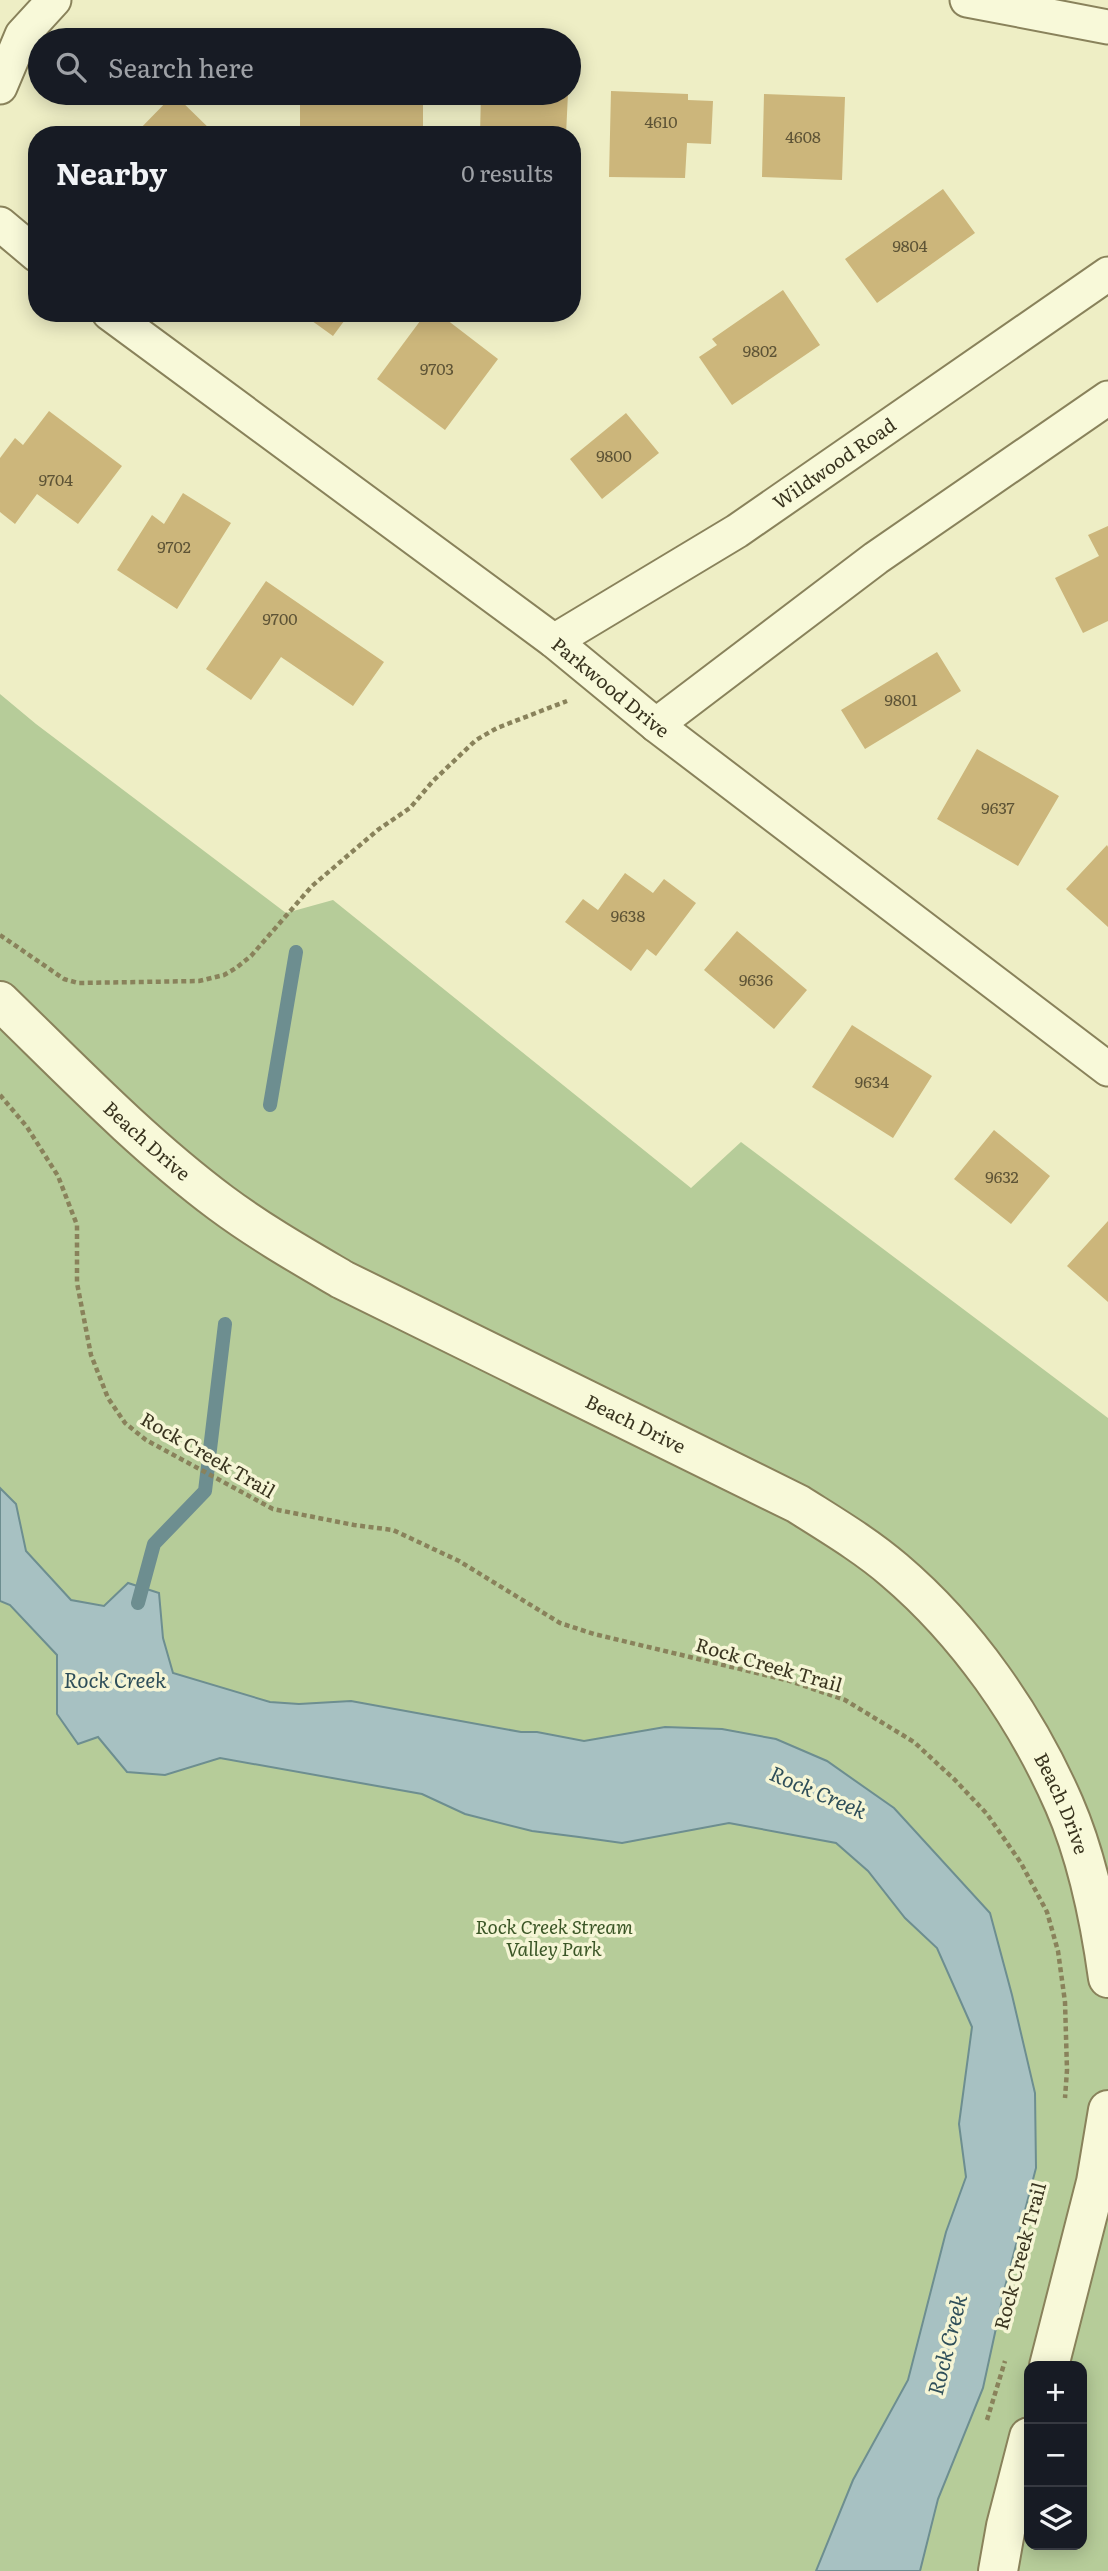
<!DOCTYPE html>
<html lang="en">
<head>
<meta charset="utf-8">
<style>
  :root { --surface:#171b24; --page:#20242c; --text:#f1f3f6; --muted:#9ea1a6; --line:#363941 }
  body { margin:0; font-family:Literata,serif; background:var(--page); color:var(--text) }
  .controls { position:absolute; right:21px; bottom:21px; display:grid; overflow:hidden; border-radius:14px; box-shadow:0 4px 18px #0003 }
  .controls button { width:63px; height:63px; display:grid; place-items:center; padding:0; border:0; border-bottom:2px solid var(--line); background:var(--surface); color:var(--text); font:35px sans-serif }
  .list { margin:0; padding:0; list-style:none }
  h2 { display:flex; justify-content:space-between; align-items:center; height:91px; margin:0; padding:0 28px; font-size:30px }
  h2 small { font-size:23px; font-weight:400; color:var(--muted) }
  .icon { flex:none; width:38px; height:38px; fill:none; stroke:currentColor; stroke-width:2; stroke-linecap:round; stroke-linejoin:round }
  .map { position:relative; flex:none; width:1108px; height:2571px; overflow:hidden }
  .search { position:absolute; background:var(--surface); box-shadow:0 4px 18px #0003; left:28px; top:28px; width:553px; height:77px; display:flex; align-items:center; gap:18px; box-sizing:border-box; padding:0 24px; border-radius:38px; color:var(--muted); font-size:26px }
  .panel { position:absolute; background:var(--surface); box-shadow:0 4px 18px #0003; left:28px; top:126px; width:553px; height:196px; border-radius:28px }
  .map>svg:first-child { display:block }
  .green { fill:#b6cc99; fill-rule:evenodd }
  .water { fill:#a7c1c2; stroke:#6d8e90; stroke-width:2 }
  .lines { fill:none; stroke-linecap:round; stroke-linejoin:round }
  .stream { stroke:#6d8e90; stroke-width:14 }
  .building { fill:#ccb67b }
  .minor-casing { stroke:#89825b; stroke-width:37 }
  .tertiary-casing { stroke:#89825b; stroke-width:42 }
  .path { stroke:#89825b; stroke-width:4.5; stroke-dasharray:5 3.5; stroke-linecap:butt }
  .minor { stroke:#f8f9d9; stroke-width:33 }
  .tertiary { stroke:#f8f9d9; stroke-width:38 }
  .labels { text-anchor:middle; stroke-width:7; stroke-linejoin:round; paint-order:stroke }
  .number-label { font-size:16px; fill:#5e5436 }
  .street-label { font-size:19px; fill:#39341f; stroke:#f5f5d5 }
  .park-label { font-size:19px; font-style:italic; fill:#3b5626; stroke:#f5f5d5 }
  .water-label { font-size:21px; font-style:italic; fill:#2e4e59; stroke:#f5f5d5 }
</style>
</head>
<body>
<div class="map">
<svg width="1108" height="2571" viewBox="0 0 1108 2571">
  <rect width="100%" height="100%" fill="#eeeec5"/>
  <path class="green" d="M0 694 36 724 286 913 333 900 691 1188 741 1142 1108 1418V2571H0ZM1029 2366H1082V2545H1029Z"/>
  <path class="water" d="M0 1488 16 1504 26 1551 71 1600 104 1606 128 1583 159 1593 163 1638 173 1673 270 1702 299 1704 351 1701 521 1732H537L584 1741 665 1727 722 1729 776 1739 827 1761 894 1808 990 1913 1012 1995 1035 2093 1036 2168 1005 2287 983 2388 938 2499 920 2571H816L853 2480 908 2380 946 2232 966 2177 959 2124 972 2027 937 1948 905 1918 868 1871 836 1843 729 1823 622 1843 579 1837 532 1831 465 1814 422 1794 220 1758 165 1775 127 1772 98 1737 78 1744 57 1714V1655L10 1605 0 1601Z"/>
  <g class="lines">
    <path class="stream" d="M270 1105 296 952
      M138 1603 154 1544 205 1491 225 1324"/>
  </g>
  <path class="building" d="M611 91 688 94V100L713 101 711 144 687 143 685 178 609 177Z
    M300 93H423V135H300Z
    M481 93H568L566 135H480Z
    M174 94 216 135H134Z
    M764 94 845 97 842 180 762 177Z
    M943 189 975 233 877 303 845 259Z
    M783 290 820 345 732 405 699 357 717 345 712 339Z
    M301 313H350L333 336Z
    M426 313H438L498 359 445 430 377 379Z
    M49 411 122 466 78 524 37 494 15 524 0 512V458L15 438 23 445Z
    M626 413 659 453 602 499 570 459Z
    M183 493 231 523 177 609 117 570 152 515 164 524Z
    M1108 526V621L1083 633 1055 578 1099 556 1088 535Z
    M266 581 384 662 353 706 281 657 251 700 206 669Z
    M937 652 961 691 865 749 841 710Z
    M977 749 1059 796 1018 866 937 819Z
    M1107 845 1108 847V927L1066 889Z
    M625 873 653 893 664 879 696 903 656 956 647 949 631 971 565 922 583 899 598 910Z
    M737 931 807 990 774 1029 704 970Z
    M852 1025 932 1076 893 1138 812 1087Z
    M994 1130 1050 1176 1011 1224 954 1179Z
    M1108 1221V1302L1067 1266Z"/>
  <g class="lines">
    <g class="minor-casing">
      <g id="minor">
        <path d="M967 0 1108 27"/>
        <path d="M0 87 22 35 54 0"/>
        <path d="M0 224 37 255"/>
        <path id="s1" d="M109 313 554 641 656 725 1108 1069"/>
        <path id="s2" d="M554 641 737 531 1108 274"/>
        <path d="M656 725 876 558 1108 398"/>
      </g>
    </g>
    <g class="tertiary-casing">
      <g id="tertiary">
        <path id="s3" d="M0 1001C72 1071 141 1143 221 1203 260 1232 302 1256 343 1280L798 1504C831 1525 865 1545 894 1570 967 1632 1026 1717 1064 1804 1088 1859 1100 1920 1108 1978"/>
        <path d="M1049 2366 1096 2182 1108 2110"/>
        <path d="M998 2571 1006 2526 1029 2437"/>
      </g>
    </g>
    <path class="path" d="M0 935 64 979 78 983 199 981 224 975 236 968 251 956 312 886 379 829 410 808 433 781 476 740 497 728 567 701
      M0 1095 27 1127 58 1176 77 1225V1283L91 1355 108 1398 125 1423 146 1440 273 1509 354 1525 393 1530 459 1561 560 1623 594 1634 790 1681 845 1700 914 1742 955 1780 987 1814 1021 1863 1047 1912 1058 1951 1065 2002 1067 2070 1065 2098
      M987 2420 1005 2361"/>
    <use href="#minor" class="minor"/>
    <use href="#tertiary" class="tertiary"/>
  </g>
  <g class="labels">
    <g class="number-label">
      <text x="661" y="128">4610</text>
      <text x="803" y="143">4608</text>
      <text x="910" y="252">9804</text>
      <text x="760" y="357">9802</text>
      <text x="437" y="375">9703</text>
      <text x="614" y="462">9800</text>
      <text x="56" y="486">9704</text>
      <text x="174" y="553">9702</text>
      <text x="280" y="625">9700</text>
      <text x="901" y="706">9801</text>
      <text x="998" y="814">9637</text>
      <text x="628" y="922">9638</text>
      <text x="756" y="986">9636</text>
      <text x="872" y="1088">9634</text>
      <text x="1002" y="1183">9632</text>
    </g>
    <g class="street-label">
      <text dy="7" stroke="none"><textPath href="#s2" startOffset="332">Wildwood Road</textPath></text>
      <text dy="7" stroke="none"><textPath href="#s1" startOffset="626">Parkwood Drive</textPath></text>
      <text dy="7" stroke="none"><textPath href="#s3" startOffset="203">Beach Drive</textPath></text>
      <text dy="7" stroke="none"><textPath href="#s3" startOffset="770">Beach Drive</textPath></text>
      <text transform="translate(208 1455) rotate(30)" y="7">Rock Creek Trail</text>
      <text transform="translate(769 1665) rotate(16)" y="7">Rock Creek Trail</text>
      <text dy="7" stroke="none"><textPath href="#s3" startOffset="1358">Beach Drive</textPath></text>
      <text transform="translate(1020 2256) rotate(-75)" y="7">Rock Creek Trail</text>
    </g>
    <g class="park-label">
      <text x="554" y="1934">Rock Creek Stream<tspan x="554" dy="22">Valley Park</tspan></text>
    </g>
    <g class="water-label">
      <text x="115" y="1688">Rock Creek</text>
      <text transform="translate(818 1793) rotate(23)" y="7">Rock Creek</text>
      <text transform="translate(948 2345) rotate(-76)" y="7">Rock Creek</text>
    </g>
  </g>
</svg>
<div class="controls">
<button>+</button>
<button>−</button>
<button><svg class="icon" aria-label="layers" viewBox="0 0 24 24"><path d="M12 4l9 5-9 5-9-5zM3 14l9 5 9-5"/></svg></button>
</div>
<div class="search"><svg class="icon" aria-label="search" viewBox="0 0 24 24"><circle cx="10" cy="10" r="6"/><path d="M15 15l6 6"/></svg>Search here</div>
<section class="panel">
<h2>Nearby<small>0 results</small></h2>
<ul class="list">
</ul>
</section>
</div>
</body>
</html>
